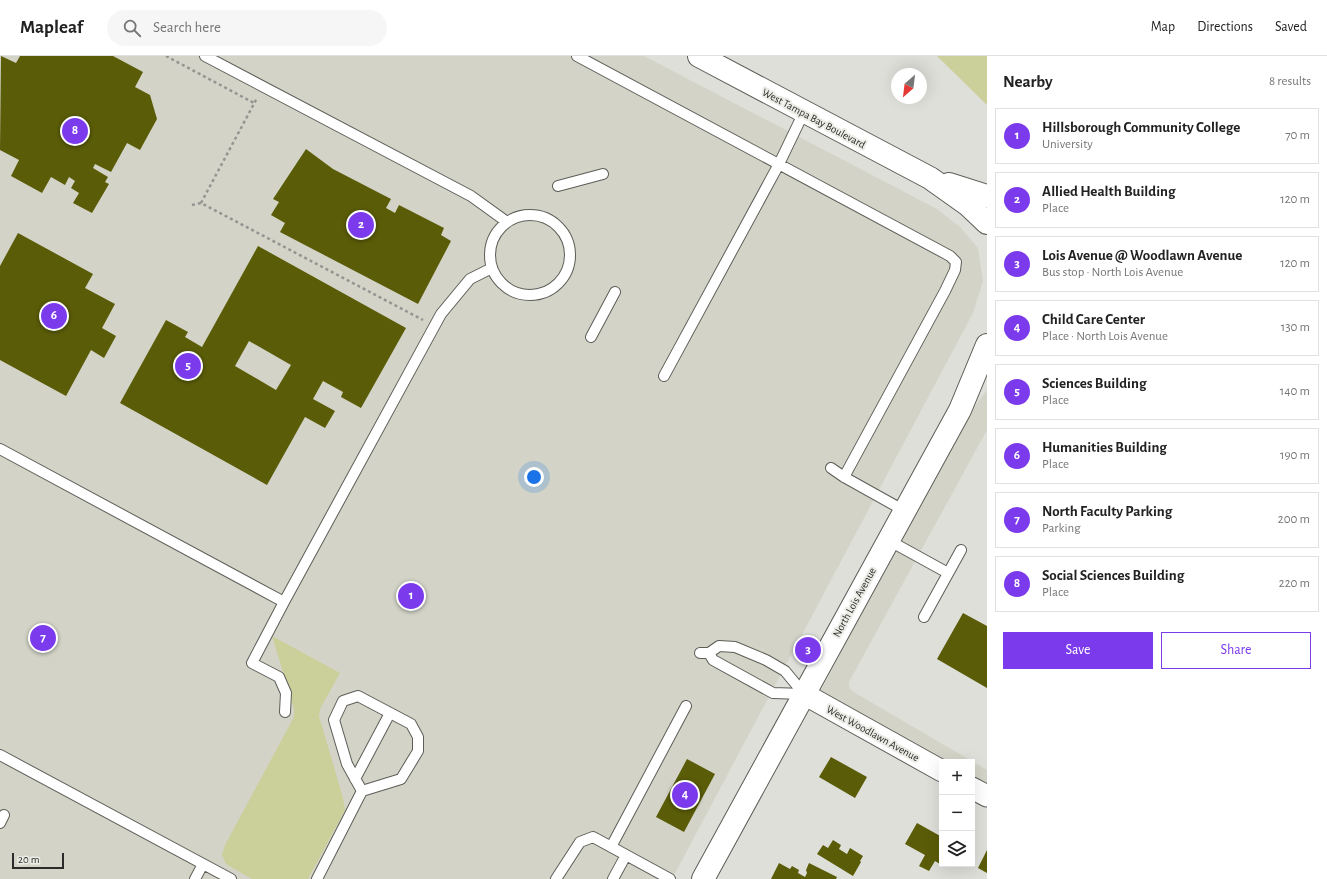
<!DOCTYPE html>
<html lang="en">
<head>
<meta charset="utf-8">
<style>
  :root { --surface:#fff; --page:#f6f6f6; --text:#222; --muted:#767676; --line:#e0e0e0; --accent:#7c3aed }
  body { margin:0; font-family:"Alegreya Sans",sans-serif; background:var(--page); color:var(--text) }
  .controls { position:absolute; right:12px; bottom:12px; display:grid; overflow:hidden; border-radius:0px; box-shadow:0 4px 16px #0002 }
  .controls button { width:36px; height:36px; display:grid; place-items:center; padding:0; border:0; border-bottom:1px solid var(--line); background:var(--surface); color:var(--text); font:20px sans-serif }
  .compass { position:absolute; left:891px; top:12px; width:36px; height:36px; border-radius:50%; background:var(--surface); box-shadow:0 4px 16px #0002; rotate:208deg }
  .scale { position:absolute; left:12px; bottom:10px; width:52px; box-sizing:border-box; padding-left:4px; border:2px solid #2b2b29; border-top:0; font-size:11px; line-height:14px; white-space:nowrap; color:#2b2b29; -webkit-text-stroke:3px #ebece6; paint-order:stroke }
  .you { position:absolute; left:534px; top:421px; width:14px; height:14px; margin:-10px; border:3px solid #fff; border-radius:50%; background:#1a73e8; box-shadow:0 0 0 6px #1a73e833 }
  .badge { display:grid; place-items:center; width:26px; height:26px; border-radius:50%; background:var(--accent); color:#fff; font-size:13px; font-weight:700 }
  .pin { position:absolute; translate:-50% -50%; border:2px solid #fff; box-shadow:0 1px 4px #0006 }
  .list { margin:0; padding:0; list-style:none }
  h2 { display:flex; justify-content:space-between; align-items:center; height:52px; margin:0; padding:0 16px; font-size:17px }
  h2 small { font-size:13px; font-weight:400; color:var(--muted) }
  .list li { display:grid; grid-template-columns:26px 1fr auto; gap:12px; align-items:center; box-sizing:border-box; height:56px; margin:0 8px 8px; padding:0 8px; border:1px solid var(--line); border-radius:0px }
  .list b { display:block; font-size:15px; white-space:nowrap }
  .list p { margin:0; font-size:13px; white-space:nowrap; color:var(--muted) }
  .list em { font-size:13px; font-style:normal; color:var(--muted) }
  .actions { display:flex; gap:8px; padding:12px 16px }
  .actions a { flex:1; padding:9px 0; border:1px solid var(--accent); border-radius:0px; text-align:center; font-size:14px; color:var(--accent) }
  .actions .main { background:var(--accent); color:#fff }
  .icon { flex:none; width:22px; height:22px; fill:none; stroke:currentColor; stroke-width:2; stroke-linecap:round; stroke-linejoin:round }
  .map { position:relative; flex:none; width:987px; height:823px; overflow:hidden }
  header { display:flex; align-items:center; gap:24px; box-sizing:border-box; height:56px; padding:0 20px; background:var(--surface); border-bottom:1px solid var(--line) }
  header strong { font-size:19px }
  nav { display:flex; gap:22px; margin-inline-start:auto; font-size:14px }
  .search { width:280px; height:36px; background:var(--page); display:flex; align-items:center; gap:10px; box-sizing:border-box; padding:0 14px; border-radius:22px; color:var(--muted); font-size:15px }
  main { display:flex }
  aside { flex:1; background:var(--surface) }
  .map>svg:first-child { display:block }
  .built { fill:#d3d4c7 }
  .green { fill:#cbcf99 }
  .building { fill:#5a5c08; fill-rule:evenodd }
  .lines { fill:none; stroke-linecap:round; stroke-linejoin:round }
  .service-casing { stroke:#5d5d58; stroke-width:12 }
  .minor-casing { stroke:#5d5d58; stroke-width:23 }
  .tertiary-casing { stroke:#5d5d58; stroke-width:24 }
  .path { stroke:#949591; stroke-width:2.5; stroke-dasharray:3 3; stroke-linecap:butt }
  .service { stroke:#fff; stroke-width:10 }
  .minor { stroke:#fff; stroke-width:21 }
  .tertiary { stroke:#fff; stroke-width:22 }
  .labels { text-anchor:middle; stroke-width:4; stroke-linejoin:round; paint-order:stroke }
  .street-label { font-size:11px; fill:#2b2b29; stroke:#ebece6 }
</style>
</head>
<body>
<header>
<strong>Mapleaf</strong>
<div class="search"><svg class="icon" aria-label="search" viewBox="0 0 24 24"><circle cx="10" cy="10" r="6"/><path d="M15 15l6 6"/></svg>Search here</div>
<nav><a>Map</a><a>Directions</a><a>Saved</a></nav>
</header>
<main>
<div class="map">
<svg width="987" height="823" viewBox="0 0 987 823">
  <rect width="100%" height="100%" fill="#dedfd9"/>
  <path class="built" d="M0 0H644L937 153 960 171 978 192 983 225 973 257 672 823H0Z
    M987 334V374L849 626V631L852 635 987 714V729L972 720V706H947L821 635 890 500 968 359Z"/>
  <path class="green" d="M937 0H987V49Z
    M272 580 340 617 320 653 319 660 343 742 345 754 308 823H252L226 808 222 799 225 789 294 661V652Z"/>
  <path class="building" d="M1 0 16 7 20 0H113L143 16 135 31 150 39 157 63 140 94 127 87 111 116 95 108 93 112 108 121 105 126 109 128 92 157 73 147 79 137 71 132 75 125 69 121 65 129 51 121 42 137 11 120 19 104 0 94Z
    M306 93 333 113 391 143 386 152 395 157 399 149 444 172 441 179 451 185 418 248 280 176 285 167 271 159 279 146 273 143Z
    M18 177 93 218 85 232 115 248 102 272 116 280 104 302 91 294 66 340 0 304V210Z
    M258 190 406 272 361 352 341 341 343 336 323 325 313 343 335 355 325 372 305 361 267 429 120 347 166 264 188 276 185 281 202 291ZM249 285 291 309 276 334 235 310Z
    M963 557 987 570V632L937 603Z
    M831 701 867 721 855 742 819 721Z
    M687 703 715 718 684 776 656 761Z
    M917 767 942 781V808H946L945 811 935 805 929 815 919 810 925 799 905 788Z
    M833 784 841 789 839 793 847 798 850 792 863 800 860 805 861 806 853 820 817 798 823 789 828 792Z
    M987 794V817L978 812Z
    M779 807 790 813 792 810 799 814 798 817 805 821 807 817 806 814 809 807 837 821 836 823H771Z"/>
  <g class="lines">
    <g class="service-casing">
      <path id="service" d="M205 0 471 140 507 166
        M577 0 950 200 956 206 955 214 945 235 844 421
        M558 130 603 118
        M490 199a40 40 0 1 1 80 0a40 40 0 1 1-80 0Z
        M591 281 615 236
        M664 320 779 108 804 56
        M0 393 284 546
        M831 412 844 421 905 455
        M888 484 948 517
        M924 561 961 494
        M700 597H709L719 590 735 591 766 604 785 615 804 638
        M709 597 713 604 773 637 804 638
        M285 656 286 637 279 621 252 607 284 546 441 258 470 223 492 212
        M0 699 231 823
        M355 723 390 657
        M0 767 4 759
        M611 791 686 650
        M195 823 203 808
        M317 823 362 735 401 723 418 695V681L411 668 358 640 343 645 334 664 347 708 362 735
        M556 823 580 786 593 781 670 823
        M613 823 626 799"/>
    </g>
    <g class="minor-casing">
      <path id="minor" d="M804 638 942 715
        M972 732 987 740"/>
    </g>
    <g class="tertiary-casing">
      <path id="tertiary" d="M699 0 930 122 968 149 987 167
        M949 128 987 140
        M703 823 960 354 987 289"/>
    </g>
    <path class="path" d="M166 0 254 47
      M201 147 257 42
      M192 149 201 147 423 264"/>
    <use href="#service" class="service"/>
    <use href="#minor" class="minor"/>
    <use href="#tertiary" class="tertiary"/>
  </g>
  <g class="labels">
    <g class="street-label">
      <text transform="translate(814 62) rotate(28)" y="4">West Tampa Bay Boulevard</text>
      <text transform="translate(854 546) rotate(-61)" y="4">North Lois Avenue</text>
      <text transform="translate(873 677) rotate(29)" y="4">West Woodlawn Avenue</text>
    </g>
  </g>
</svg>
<div class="controls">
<button>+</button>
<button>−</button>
<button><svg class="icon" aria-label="layers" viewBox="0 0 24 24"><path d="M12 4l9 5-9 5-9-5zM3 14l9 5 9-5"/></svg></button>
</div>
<svg class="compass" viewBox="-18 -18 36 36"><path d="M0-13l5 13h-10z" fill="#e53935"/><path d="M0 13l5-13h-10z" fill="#767676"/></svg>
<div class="scale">20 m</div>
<div class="you"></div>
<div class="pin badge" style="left:411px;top:540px">1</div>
<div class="pin badge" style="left:361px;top:169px">2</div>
<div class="pin badge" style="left:808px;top:594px">3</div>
<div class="pin badge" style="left:685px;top:739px">4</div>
<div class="pin badge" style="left:188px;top:310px">5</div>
<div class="pin badge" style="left:54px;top:260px">6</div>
<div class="pin badge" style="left:43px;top:582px">7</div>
<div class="pin badge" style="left:75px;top:75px">8</div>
</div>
<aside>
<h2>Nearby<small>8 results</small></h2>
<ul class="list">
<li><span class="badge">1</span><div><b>Hillsborough Community College</b><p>University</p></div><em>70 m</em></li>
<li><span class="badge">2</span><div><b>Allied Health Building</b><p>Place</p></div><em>120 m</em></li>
<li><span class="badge">3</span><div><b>Lois Avenue @ Woodlawn Avenue</b><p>Bus stop · North Lois Avenue</p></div><em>120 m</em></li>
<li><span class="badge">4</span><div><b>Child Care Center</b><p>Place · North Lois Avenue</p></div><em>130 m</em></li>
<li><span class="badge">5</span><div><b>Sciences Building</b><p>Place</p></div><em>140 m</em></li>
<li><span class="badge">6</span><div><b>Humanities Building</b><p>Place</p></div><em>190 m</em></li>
<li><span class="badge">7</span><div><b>North Faculty Parking</b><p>Parking</p></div><em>200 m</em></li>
<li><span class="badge">8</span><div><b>Social Sciences Building</b><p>Place</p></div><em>220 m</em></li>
</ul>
<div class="actions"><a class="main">Save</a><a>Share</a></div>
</aside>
</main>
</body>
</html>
